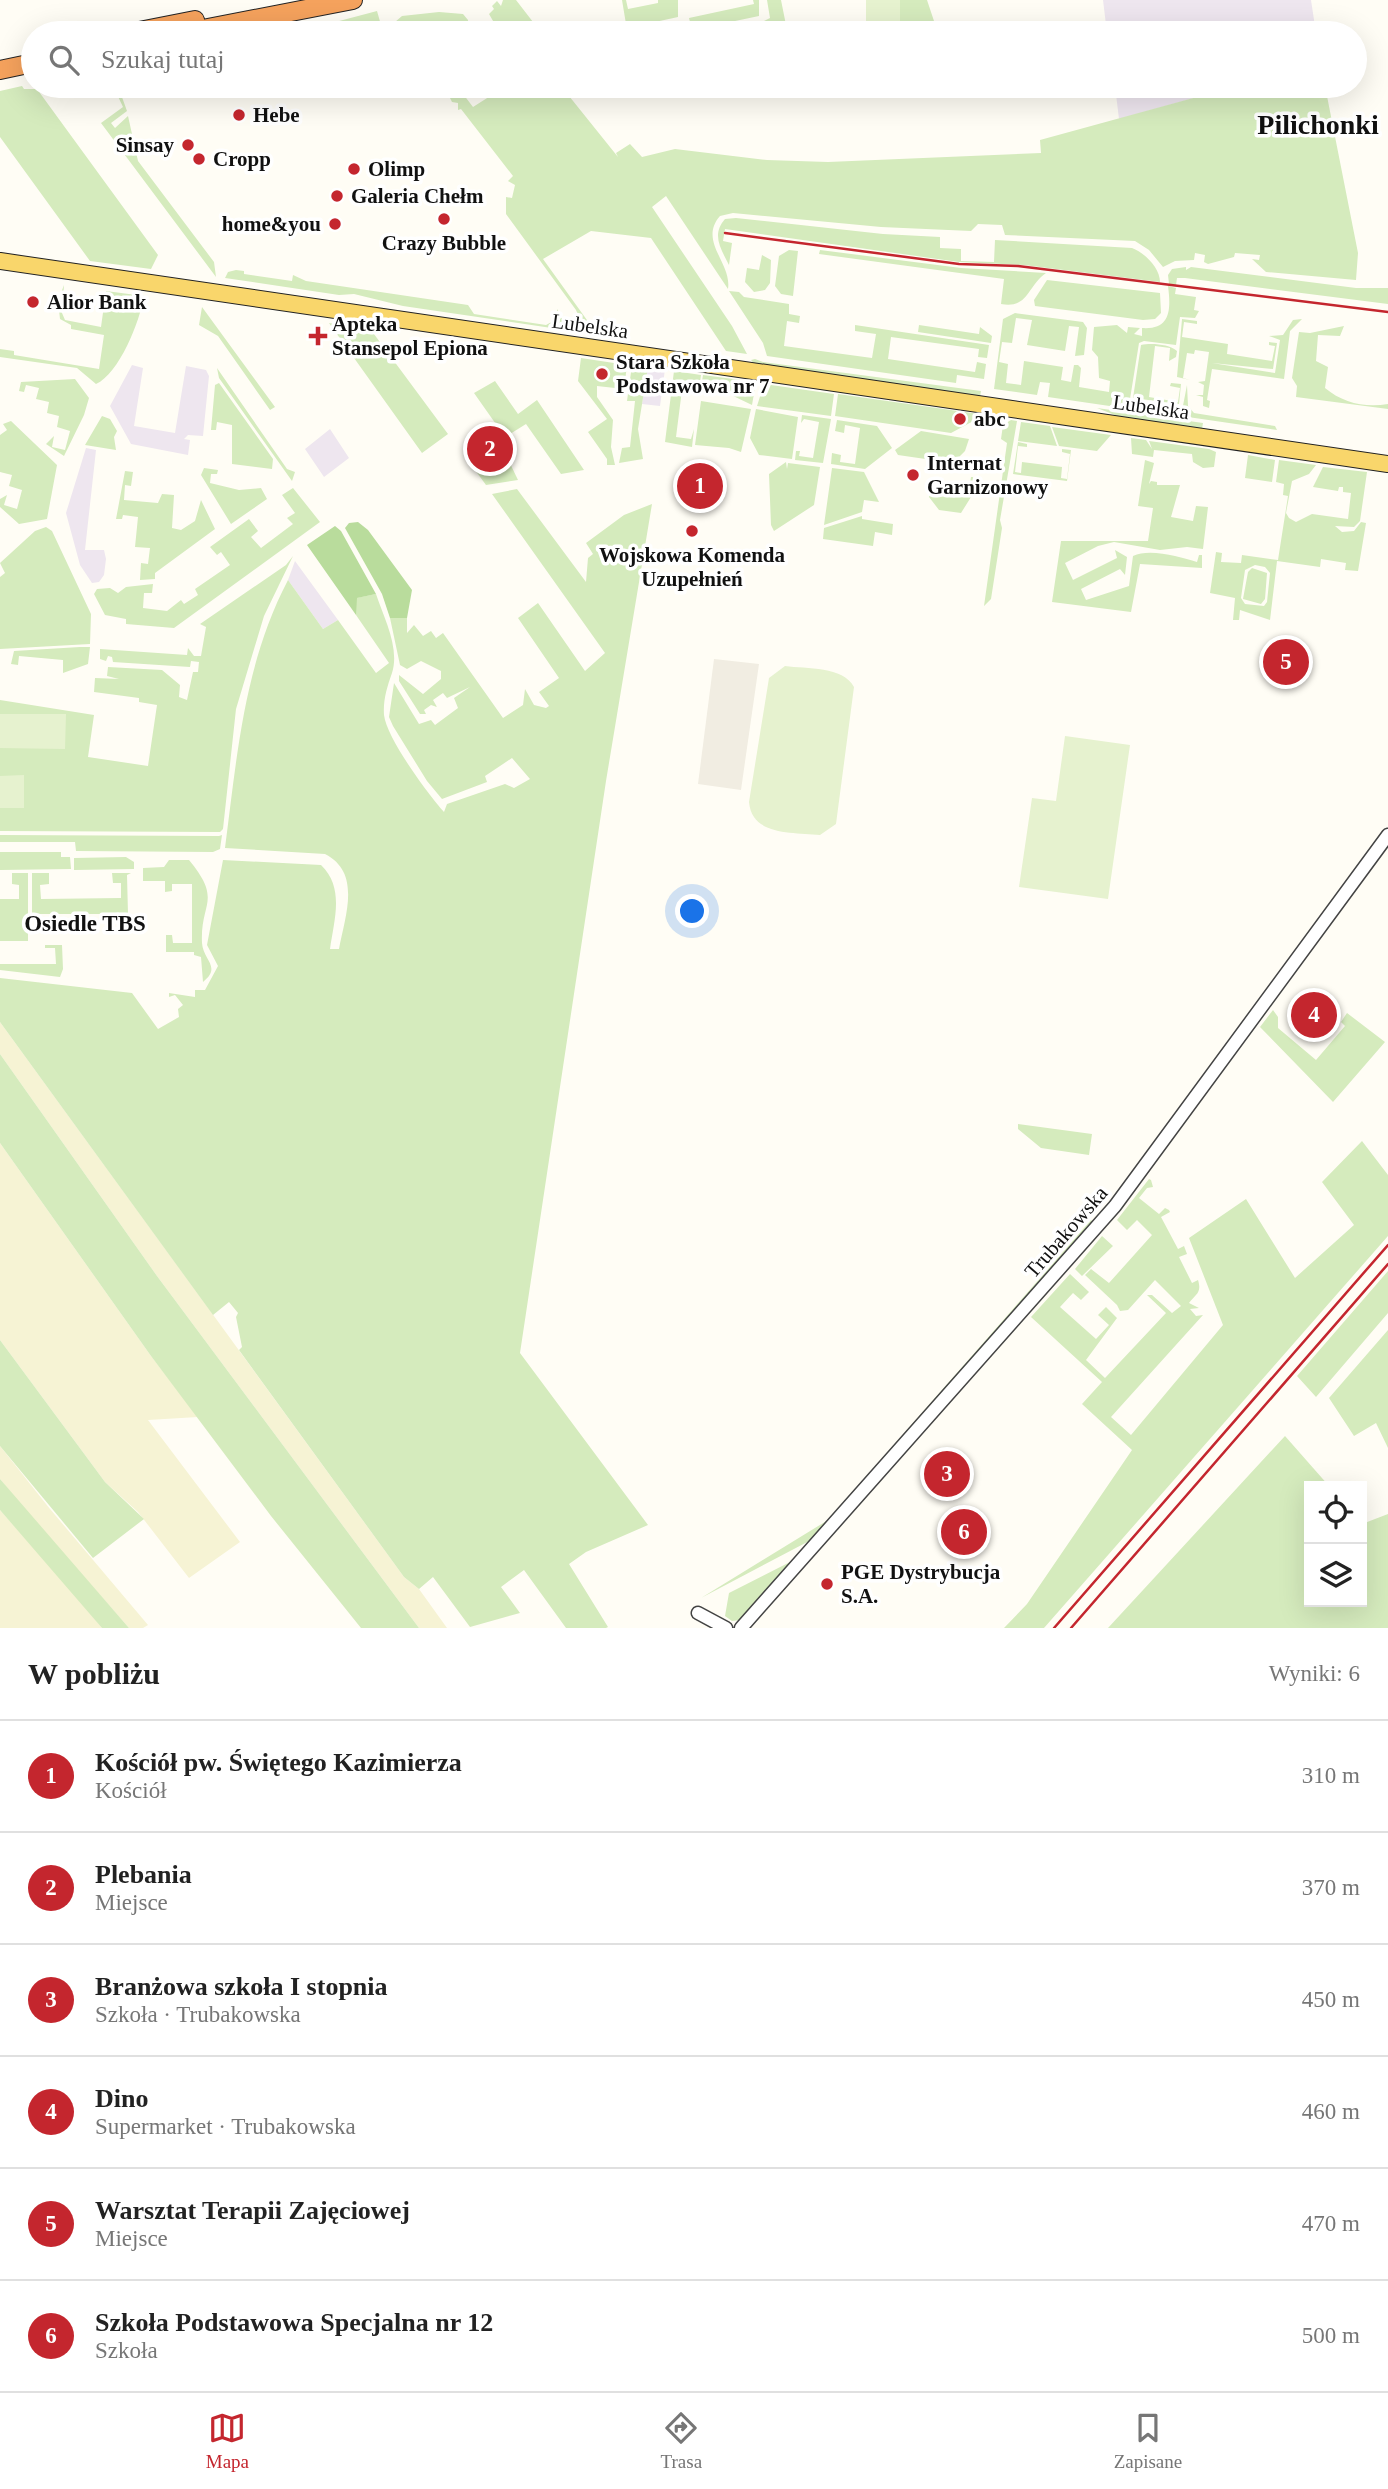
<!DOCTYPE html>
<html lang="pl">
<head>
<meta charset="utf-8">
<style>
  :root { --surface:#fff; --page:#f2f2f2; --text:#222; --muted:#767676; --line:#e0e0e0; --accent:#c4262e }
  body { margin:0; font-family:"Times New Roman",serif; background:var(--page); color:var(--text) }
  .controls { position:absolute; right:21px; bottom:21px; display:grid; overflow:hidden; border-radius:0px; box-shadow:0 7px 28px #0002 }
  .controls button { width:63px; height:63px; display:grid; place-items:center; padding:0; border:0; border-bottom:2px solid var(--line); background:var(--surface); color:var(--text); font:35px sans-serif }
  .you { position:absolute; left:693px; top:912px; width:24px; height:24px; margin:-18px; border:5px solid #fff; border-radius:50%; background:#1a73e8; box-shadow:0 0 0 10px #1a73e833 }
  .badge { display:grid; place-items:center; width:46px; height:46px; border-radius:50%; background:var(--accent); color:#fff; font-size:23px; font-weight:700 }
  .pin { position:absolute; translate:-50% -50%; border:4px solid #fff; box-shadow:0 2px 7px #0006 }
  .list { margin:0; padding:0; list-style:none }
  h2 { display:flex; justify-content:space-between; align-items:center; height:91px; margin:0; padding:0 28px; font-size:30px }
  h2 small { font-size:23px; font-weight:400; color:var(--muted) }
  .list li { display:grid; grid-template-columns:46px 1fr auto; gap:21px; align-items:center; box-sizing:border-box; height:112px; padding:0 28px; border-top:2px solid var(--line) }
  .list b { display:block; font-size:26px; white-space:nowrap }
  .list p { margin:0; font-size:23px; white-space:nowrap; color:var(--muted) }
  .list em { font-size:23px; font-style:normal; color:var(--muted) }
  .icon { flex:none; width:38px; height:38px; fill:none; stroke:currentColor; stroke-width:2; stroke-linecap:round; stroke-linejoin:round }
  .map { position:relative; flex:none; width:1388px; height:1628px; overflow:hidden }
  .search { position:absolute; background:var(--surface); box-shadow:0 7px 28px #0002; left:21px; right:21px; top:21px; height:77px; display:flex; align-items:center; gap:18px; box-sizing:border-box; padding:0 24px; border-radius:38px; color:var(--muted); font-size:26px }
  .sheet { height:763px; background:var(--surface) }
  nav { display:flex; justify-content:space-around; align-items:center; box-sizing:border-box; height:98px; border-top:2px solid var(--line); background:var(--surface); font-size:19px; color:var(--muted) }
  nav a { display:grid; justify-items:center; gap:4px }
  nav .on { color:var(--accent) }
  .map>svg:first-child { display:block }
  .industrial { fill:#eee6ef }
  .farmland { fill:#f6f3d4 }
  .green { fill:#d5ebbd; fill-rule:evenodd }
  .forest { fill:#b9dc9c }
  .pitch { fill:#e6f2cf }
  .plaza { fill:#f1ede2 }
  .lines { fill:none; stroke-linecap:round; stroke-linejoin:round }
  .minor-casing { stroke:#444; stroke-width:15 }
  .major-casing { stroke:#222; stroke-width:18 }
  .highway-casing { stroke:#222; stroke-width:20 }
  .minor { stroke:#fff; stroke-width:12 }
  .major { stroke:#f9d66b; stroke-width:16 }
  .highway { stroke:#f5a25d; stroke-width:18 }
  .rail { stroke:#c4262e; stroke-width:2.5 }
  .poi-dot { fill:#c4262e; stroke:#fff; stroke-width:2.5 }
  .labels { text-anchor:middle; stroke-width:7; stroke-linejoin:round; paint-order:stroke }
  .poi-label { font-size:21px; font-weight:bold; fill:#111; stroke:#fff; text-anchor:start }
  .street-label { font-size:21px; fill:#111; stroke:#fff }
  .neighbourhood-label { font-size:23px; font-weight:bold; fill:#111; stroke:#fff }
  .district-label { font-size:28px; font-weight:bold; fill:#111; stroke:#fff }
</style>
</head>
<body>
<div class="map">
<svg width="1388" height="1628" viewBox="0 0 1388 1628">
  <rect width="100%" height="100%" fill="#fffdf5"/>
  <path class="industrial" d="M1103 0H1311L1316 33H1107Z
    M1115 86H1237L1119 119Z
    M132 365 143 368 134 426 175 433 186 366 206 370 209 376 203 436 188 435 184 439 190 440 188 455 131 444 110 406Z
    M648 367 665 369 660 406 642 404Z
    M330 429 349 458 324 477 305 449Z
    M86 448 96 450 85 550H104L106 559 104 575 99 582 92 583 80 565 66 513Z
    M295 561 338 620 323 629 288 580Z"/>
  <path class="farmland" d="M0 1022 404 1577 419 1589 447 1628H419L157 1276 0 1054Z
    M0 1143 151 1356 198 1417 148 1420 240 1542 189 1578 138 1512 105 1482 0 1340Z
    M0 1446 50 1509 148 1625 143 1628H129L25 1510 0 1479Z
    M0 1510 76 1595 102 1628H0Z"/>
  <path class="green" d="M503 0H516L533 22 517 27 521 33H500L489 14 494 9 492 6 497 1 501 6Z
    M622 0H626L628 9 658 3V0H678V17L632 27 626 24Z
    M753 0H759V16L692 30 689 18 754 4Z
    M767 0H781L787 30 794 33H760L758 24 770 18Z
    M900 0H927L938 33H854V24H866V30H900Z
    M377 11 381 25 371 32 369 26 330 33H310L309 29Z
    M439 12 463 14 468 20 469 33H451L444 26 434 33H398L394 30 395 22 402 16Z
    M22 86 24 89H37L158 255 151 269 90 261 0 137V91Z
    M113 86H118L127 111 111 123 115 128 128 116 138 161 214 262 216 277 101 123 123 107Z
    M444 86H457L473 107 506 86H561L618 157 616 153 630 144 642 157 675 149 767 160 828 162 1041 153 1040 140 1237 86H1325L1358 253 1356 280 1266 272 1252 259 1259 260 1260 255 1235 253 1234 257 1208 264 1204 262 1205 255 1195 253 1194 260 1175 261 1163 267 1149 250 1135 241 1005 235 1002 225 978 224 971 231 881 227 733 213 720 216C698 241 732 263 728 289L666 196 652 207 732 326 747 354 726 351 651 238 591 231 543 259 597 334 587 332 585 324H582L576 310 506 214V197L512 198 515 185 508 181 513 176 461 109 458 110V103L452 102Z
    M736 218 883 234 940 237V248L961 249V261L994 262 995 240 1132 248C1145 253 1160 268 1160 282L1024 265 959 262 725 229 723 241 732 243 729 265C721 249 711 235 725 219Z
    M789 250 798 251 793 296 781 294 775 286 779 256Z
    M820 250 961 268 1046 273C1027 286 1029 309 1001 304L1004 279 819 254Z
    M762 255 771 260 770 283 765 290 754 292 745 282 747 268 759 270Z
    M1186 267V270L1191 267 1356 288H1388V304L1185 278H1177L1176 285 1169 284 1168 275 1172 269Z
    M236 270 244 271V274L292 281 293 275 306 281 468 305 474 314 546 325 557 319V309L566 325 565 330 403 306 354 294 339 295 225 278 228 272Z
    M1047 280 1160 293 1161 313 1155 319 1143 320 1035 306 1034 300Z
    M64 285 62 313 65 320 101 327 106 291 144 296C140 321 119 374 96 384L77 368 0 357V349L14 351V355L99 369 104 335 71 329V325L60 319 58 301Z
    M1168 286 1176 288 1175 294 1196 297 1194 310 1199 311 1195 318 1180 317 1176 345 1144 341 1139 343 1130 399 1134 403 1179 409 1178 416 1048 397 1050 383 1040 382 1037 395 994 389 1003 319 1015 313 1083 322 1087 328 1084 355 1075 356 1079 327 1069 326 1065 351 1027 345 1032 320 1016 318 1012 343 1002 342 999 362 1008 364 1006 383 1021 385 1024 361 1063 367 1061 380 1071 382 1074 365H1078L1081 368 1079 387 1109 392 1110 381 1099 378 1098 357 1092 350 1094 327 1117 325 1127 333 1128 327 1140 328 1134 334 1142 336V328C1171 330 1171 309 1168 286Z
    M729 291 739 292 744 297 789 304V314L800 316 799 323 787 321 784 346 872 358 876 334 855 331V325L989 345 987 358 978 357 979 349 891 337 888 359 975 372 977 362 986 364 984 379 957 375 956 383 767 356 763 343Z
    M202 307 275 407 270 410 218 336 199 325Z
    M1182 319 1197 321V324L1184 322 1182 337 1228 344 1227 354 1272 361 1275 346 1269 345V342L1277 343 1273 369 1212 363 1275 373 1280 340 1269 336 1283 335 1293 320 1302 319 1290 331 1284 379 1212 369 1207 400 1210 401 1209 408 1203 406V397L1196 395H1203L1204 385 1198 382 1205 381 1209 352 1195 350 1194 354 1187 353 1183 378 1190 380 1177 377Z
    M329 323 371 330 448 434 422 453Z
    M919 325 979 334 980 327 992 336 991 343 918 332Z
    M1344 326 1340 336 1318 335 1316 361 1328 367 1325 388C1343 403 1365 408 1388 404V409L1296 397 1297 386 1292 378 1299 332 1310 333Z
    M1141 345C1151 343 1169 344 1177 351L1176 357 1169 361 1170 348 1155 346 1149 397 1178 402 1180 388 1170 386 1171 383 1181 384 1179 404 1133 398Z
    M581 358 627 365 624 389 597 386V397L613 420 611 447 615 465H607V459L588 432 607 419 578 381Z
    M755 359 763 362 981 391 980 397 755 365 751 360Z
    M632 365 648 367 638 429 643 459 619 463 622 448 630 447 635 401H627Z
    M217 368 287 469 295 472 292 481 219 378Z
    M674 371 701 375 698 397V383L683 382 676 437 691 439 694 429 692 447 665 442Z
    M703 375 756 382 752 405 702 381Z
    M75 379 89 398 84 415 64 456 46 444 54 436 52 447 65 450 70 431 57 427 59 416 47 413 49 402 36 399 39 388 26 385 24 392 19 391 21 382Z
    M495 381 518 414 537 400 584 470 561 474 526 424 505 437 474 393Z
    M219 383 273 459 272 469 232 464V425L217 422 216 430H211L215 385Z
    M764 384 834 394 831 416 757 406Z
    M1187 385 1188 406 1194 413 1275 426 1277 430 1181 416Z
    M838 394 979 414V418L951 433 835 416Z
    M701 401 751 409 741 452 729 448 695 445Z
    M1097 408 1203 423 1202 429 1120 417Z
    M756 409 798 417 792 459 759 455 750 438Z
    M802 415 831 419 823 463 795 460 796 451H800L799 456 813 458 819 422 804 419 801 423Z
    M102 416 110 419 117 431 114 437 116 450 85 445Z
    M837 420 877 426 892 448 865 469 831 464 832 453 841 455 840 462 855 464 860 428 845 425 844 433 835 431Z
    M1011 420 1017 421 1000 520 1002 528 991 599 984 606 1007 443 1001 439 1003 425Z
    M11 421 57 465 47 519 19 524 0 507V499L7 495 4 505 17 509 22 490 9 486 12 475 0 472V435L7 430 3 424Z
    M1021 422 1050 426 1057 446 1018 441Z
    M1052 427 1111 435 1097 451 1059 446Z
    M921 431 969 439 965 451 953 463 898 455 895 450Z
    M1131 438 1146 440 1152 449 1149 441 1209 449 1216 452 1214 467 1203 468 1193 462 1192 454 1154 450 1153 457 1132 454Z
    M1018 442 1027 444V447L1018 446 1015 472 1021 473 1022 462 1062 467 1061 478 1067 479 1070 454 1062 452V449L1071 450 1067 481 1013 474Z
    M505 453 518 480 486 485 475 470Z
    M1248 455 1275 460 1272 482 1245 478Z
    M1145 460 1154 463 1149 484 1151 481 1157 482V485H1180L1171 517 1193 521 1196 506 1208 507 1203 549 1187 547 1160 550 1114 542 1098 546 1065 563 1073 580 1117 558 1115 550 1127 557 1125 575 1120 569 1081 589 1086 600 1129 586 1133 556C1150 548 1180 557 1197 562L1199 555H1202V568L1140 564 1131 612 1052 602 1061 541H1148L1153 508 1138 506Z
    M1279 460 1316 465 1309 474 1292 481 1286 513 1289 518 1296 522 1312 514 1348 519 1351 493 1343 492V487H1339L1338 491 1313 487 1323 467 1367 472 1360 521 1354 527 1335 526 1342 532 1354 531 1361 522 1366 523 1358 571 1345 570 1346 563 1321 559 1320 567 1277 561 1270 620 1240 610 1239 620H1233L1235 598 1210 593 1216 552 1222 553 1221 562 1241 563 1242 555 1278 560 1288 496 1283 495 1284 484 1276 482ZM1255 565 1265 567 1270 573 1267 602 1264 606 1245 604 1241 598 1245 570Z
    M786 462 787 469 788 463 820 467 814 505 774 531 771 525 769 474Z
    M204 468 218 470 217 474H211L210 483 239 490 261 488 267 499 231 524 201 475Z
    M832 468 864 472 879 502 864 500 862 512 824 525Z
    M125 471 133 472 131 486 125 485 124 500 158 503 162 494 174 495 172 528 181 530 195 521 201 500 215 529 155 573V579L140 580 141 563 148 564 150 548 135 547 138 517 123 515 122 519H116Z
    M971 477H973L971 497 961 513 939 510 929 497 930 492 968 497Z
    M293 488 320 522 174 628 126 624V619L105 615 94 594 97 589 110 588 118 593 126 587 153 584 152 593H144L143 608 167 611 181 600 184 604 198 595 195 589 230 565 221 552 217 555 210 547 249 519 258 531 251 537 261 548 293 524 287 518 295 513 282 495Z
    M517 489 586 582 588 558 593 554 586 543 624 515 652 504 606 781 520 1353 648 1525 586 1552 569 1564 608 1627 606 1628H566L524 1570 501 1587 520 1613 470 1627 433 1577 419 1589 404 1577 239 1350 242 1347 236 1317 238 1313 229 1302 213 1315 0 1022V978L132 993 158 1029 179 1017 178 1009 183 1005 175 995 169 997V993L195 997V990H205L218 966 207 945 223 860 321 865C345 888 334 920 330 949H339C345 916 362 873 325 854L225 848C237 756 244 664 288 580L323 629 338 620 376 673 389 663 356 615V598L376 594C384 618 400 648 392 673 387 687 383 700 384 715 387 739 428 794 444 812L447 804 505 784 514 788 530 779 512 758 485 776 487 782 442 799 427 781 393 726 389 717 394 683 419 724 431 720 435 725 458 708 454 698 470 687 447 698 443 693 433 700 437 707 431 705 424 710 426 714H420L399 681V675L423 694 441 679V671L421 661 407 669 400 665 390 618H407V633L414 625 423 636 431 631 436 638 443 633 503 718 523 705 525 689 534 705 546 708 549 706 539 692 559 678 518 618 538 603 585 671 605 653 492 494Z
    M862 516V519L893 524 892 535 875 532 873 546 823 539 824 528Z
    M46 527 52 531 91 614 90 644 0 649V577L5 573 0 563 35 531Z
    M293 556 264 616 236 709 223 829 220 832 0 831V700L94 715 88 757 148 766 157 705 139 702V698L94 692 95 678 119 679 107 676 108 667 162 670 180 685 179 697 187 700 193 672H198L199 662 191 661 190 667 113 662 112 657 108 656 106 661 100 659V649L187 655 188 648 194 656H201L206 627 200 624 286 565Z
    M1252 568 1267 573 1265 599 1261 604 1243 599 1248 572Z
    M80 647H90L88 664 63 673V660L19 656 18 665 11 664 14 651Z
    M0 835 219 836 222 835 220 849 213 852 76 851 75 842H0Z
    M0 852H61V857H70L71 869 0 870Z
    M126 857 134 862V869L74 870V858Z
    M169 860H189C223 901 200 902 202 943 203 960 222 967 203 982L201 957 194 955V952H166V935H172L173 943H192V884H172V891L165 892V881H143V868L164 867Z
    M12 873H28V941H0V899H19V885L12 884Z
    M32 873H49V884L40 885 41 899 121 898V883H113L112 873H131L127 875 128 914H35L32 920Z
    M45 945H62L63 969 60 977 0 970V964H56L55 948H45Z
    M1273 1010 1278 1017V1028L1316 1060 1345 1026 1341 1022 1347 1013 1385 1042 1333 1102 1260 1027Z
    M0 1054 157 1276 419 1628H361L271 1516 151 1356 0 1143Z
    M1018 1124 1092 1134 1089 1155 1041 1148 1018 1129Z
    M1362 1141 1388 1175V1236L1044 1628H1004L1027 1604 1132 1450 1082 1404 1102 1382 1031 1317 1070 1274 1089 1292 1081 1300 1073 1293 1060 1307 1096 1339 1109 1325 1098 1315 1106 1307 1117 1318 1086 1360 1105 1378 1166 1313 1147 1295H1152L1172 1313 1181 1306 1155 1280 1128 1310 1120 1311 1117 1305 1085 1275 1091 1269 1109 1283 1152 1235 1137 1220 1127 1230 1117 1220 1149 1179 1151 1180 1153 1187 1147 1188 1139 1198 1159 1214 1165 1208 1169 1210 1170 1212 1161 1217 1178 1249 1184 1246 1187 1254 1179 1257 1192 1283 1198 1280C1202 1293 1196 1294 1189 1303L1199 1308 1190 1309 1196 1316 1203 1315 1111 1417 1131 1435 1223 1325 1189 1238 1246 1199 1295 1278 1354 1225 1322 1182Z
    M1091 1220 1094 1223 813 1539 701 1598 828 1520Z
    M1102 1236 1113 1246 1082 1276 1075 1269Z
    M1388 1271V1313L1316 1397 1297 1376Z
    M1388 1330V1448L1376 1423 1354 1436 1329 1398Z
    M0 1340 105 1482 144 1519 93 1558 0 1446Z
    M1285 1436 1329 1486H1309V1602H1362V1524L1388 1514V1628H1108Z
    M0 1479 129 1628H102L0 1510Z
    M794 1560 741 1620 732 1621 725 1616 729 1593Z"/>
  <path class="forest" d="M358 522 368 530 412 590 407 618H390L382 594 345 528 349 523Z
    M335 526 341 531 376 594 357 598 356 615 307 545Z"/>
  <path class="pitch" d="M866 0H900V30H866Z
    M785 666C807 669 843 666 854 687L836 824 820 835C792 832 752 836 749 802L769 678Z
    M0 714H66L65 749 0 748Z
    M1065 736 1130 745 1108 899 1019 887 1032 798 1056 801Z
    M24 775V808H0V776Z"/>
  <path class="plaza" d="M714 659 759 664 741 790 698 784Z"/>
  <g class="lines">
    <g class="minor-casing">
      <path id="minor" d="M698 1613 726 1628
        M741 1628 1115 1206 1388 835"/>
    </g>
    <g class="major-casing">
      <path id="major" d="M0 261 1388 464"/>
    </g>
    <g class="highway-casing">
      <path id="highway" d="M129 33 195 20
        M182 33 353 0
        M0 70 33 63"/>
    </g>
    <use href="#minor" class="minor"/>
    <use href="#major" class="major"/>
    <use href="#highway" class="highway"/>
    <path class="rail" d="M725 233 959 264 1018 266 1388 312
      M1054 1628 1388 1245
      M1071 1628 1388 1264"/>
  </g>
  <g class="poi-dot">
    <circle cx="239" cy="115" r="7"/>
    <circle cx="188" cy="145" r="7"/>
    <circle cx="199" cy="159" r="7"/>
    <circle cx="354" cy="169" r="7"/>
    <circle cx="337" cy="196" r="7"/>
    <circle cx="444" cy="219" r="7"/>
    <circle cx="335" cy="224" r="7"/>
    <circle cx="33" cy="302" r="7"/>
    <path d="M314.5 325.5h7v7h7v7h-7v7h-7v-7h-7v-7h7z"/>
    <circle cx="602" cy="374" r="7"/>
    <circle cx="960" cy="419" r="7"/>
    <circle cx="913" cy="475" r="7"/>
    <circle cx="692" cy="531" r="7"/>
    <circle cx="827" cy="1584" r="7"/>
  </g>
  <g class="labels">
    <g class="poi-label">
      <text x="253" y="122">Hebe</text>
      <text x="174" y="152" text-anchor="end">Sinsay</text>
      <text x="213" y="166">Cropp</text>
      <text x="368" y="176">Olimp</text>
      <text x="351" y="203">Galeria Chełm</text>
      <text x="321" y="231" text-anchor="end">home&amp;you</text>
      <text x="444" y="250" text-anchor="middle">Crazy Bubble</text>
      <text x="47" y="309">Alior Bank</text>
      <text x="332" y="331">Apteka<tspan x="332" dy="24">Stansepol Epiona</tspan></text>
      <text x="616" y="369">Stara Szkoła<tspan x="616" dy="24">Podstawowa nr 7</tspan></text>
      <text x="974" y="426">abc</text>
      <text x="927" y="470">Internat<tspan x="927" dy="24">Garnizonowy</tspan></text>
      <text x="692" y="562" text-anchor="middle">Wojskowa Komenda<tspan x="692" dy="24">Uzupełnień</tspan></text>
      <text x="841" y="1579">PGE Dystrybucja<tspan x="841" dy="24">S.A.</tspan></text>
    </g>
    <g class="street-label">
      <text transform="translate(590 326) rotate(8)" y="7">Lubelska</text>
      <text transform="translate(1151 407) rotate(8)" y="7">Lubelska</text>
      <text transform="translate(1066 1232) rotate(-49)" y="7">Trubakowska</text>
    </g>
    <g class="neighbourhood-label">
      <text x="85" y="931">Osiedle TBS</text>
    </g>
    <g class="district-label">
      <text x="1318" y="134">Pilichonki</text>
    </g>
  </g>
</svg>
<div class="controls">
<button><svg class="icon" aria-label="locate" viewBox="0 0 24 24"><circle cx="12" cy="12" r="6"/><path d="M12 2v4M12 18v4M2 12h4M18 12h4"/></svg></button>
<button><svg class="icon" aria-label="layers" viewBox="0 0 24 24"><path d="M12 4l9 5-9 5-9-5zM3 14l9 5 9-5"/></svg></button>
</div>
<div class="you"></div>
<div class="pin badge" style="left:700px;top:486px">1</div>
<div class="pin badge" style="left:490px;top:449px">2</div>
<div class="pin badge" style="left:947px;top:1474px">3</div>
<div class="pin badge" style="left:1314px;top:1015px">4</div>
<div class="pin badge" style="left:1286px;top:662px">5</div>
<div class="pin badge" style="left:964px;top:1532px">6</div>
<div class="search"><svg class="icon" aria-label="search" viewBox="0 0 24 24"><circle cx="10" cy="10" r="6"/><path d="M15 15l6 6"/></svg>Szukaj tutaj</div>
</div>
<section class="sheet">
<h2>W pobliżu<small>Wyniki: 6</small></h2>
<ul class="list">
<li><span class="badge">1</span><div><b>Kościół pw. Świętego Kazimierza</b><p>Kościół</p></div><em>310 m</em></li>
<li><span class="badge">2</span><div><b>Plebania</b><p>Miejsce</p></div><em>370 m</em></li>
<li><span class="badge">3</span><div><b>Branżowa szkoła I stopnia</b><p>Szkoła · Trubakowska</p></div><em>450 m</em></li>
<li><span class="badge">4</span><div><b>Dino</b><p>Supermarket · Trubakowska</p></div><em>460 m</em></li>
<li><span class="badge">5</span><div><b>Warsztat Terapii Zajęciowej</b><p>Miejsce</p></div><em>470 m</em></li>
<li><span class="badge">6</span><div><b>Szkoła Podstawowa Specjalna nr 12</b><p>Szkoła</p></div><em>500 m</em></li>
</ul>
</section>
<nav>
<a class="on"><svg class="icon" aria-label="map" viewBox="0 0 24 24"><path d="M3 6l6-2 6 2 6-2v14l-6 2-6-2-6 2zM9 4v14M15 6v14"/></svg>Mapa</a>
<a><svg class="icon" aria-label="directions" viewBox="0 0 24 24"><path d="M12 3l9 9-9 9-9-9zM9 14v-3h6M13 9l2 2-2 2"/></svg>Trasa</a>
<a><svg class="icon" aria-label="saved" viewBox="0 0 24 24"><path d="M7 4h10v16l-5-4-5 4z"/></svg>Zapisane</a>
</nav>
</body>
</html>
